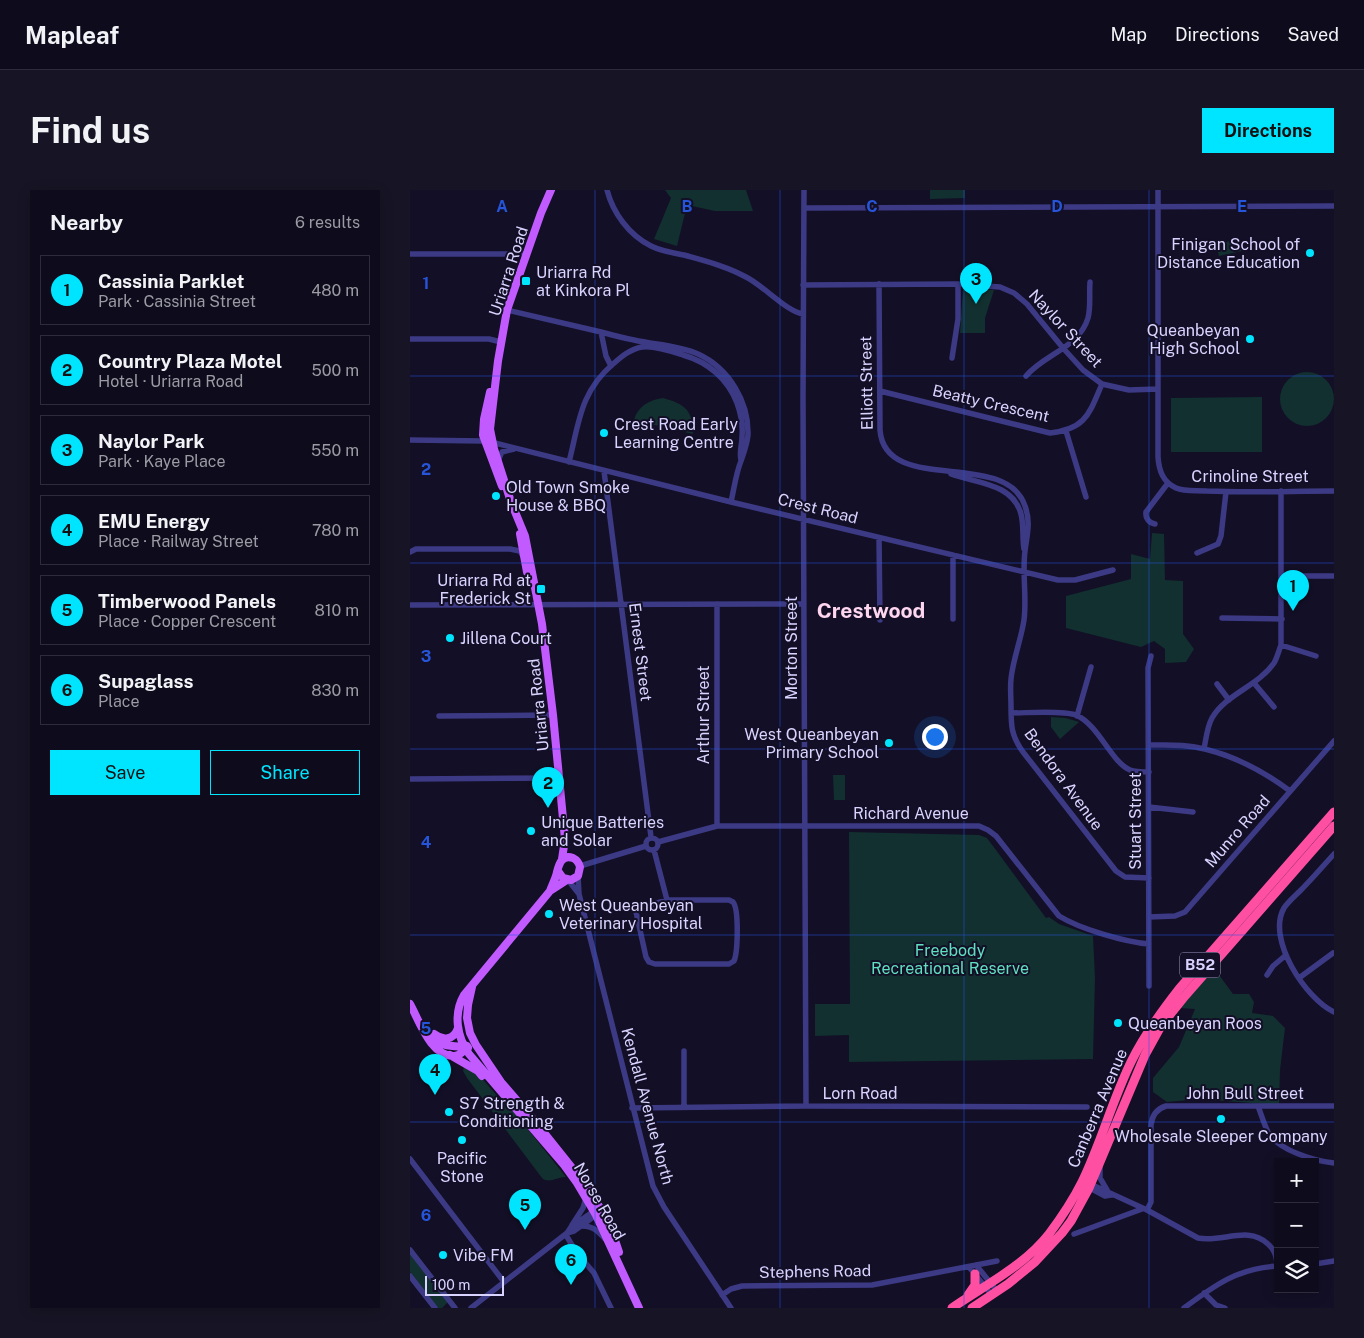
<!DOCTYPE html>
<html lang="en">
<head>
<meta charset="utf-8">
<style>
  :root { --surface:#0e0b1c; --page:#171425; --text:#f1f3f6; --muted:#9b9ba3; --line:#2e2b3b; --accent:#00e5ff }
  body { margin:0; font-family:"Public Sans",sans-serif; background:var(--page); color:var(--text) }
  .controls { position:absolute; right:15px; bottom:15px; display:grid; overflow:hidden; border-radius:0px; box-shadow:0 2px 12px #0003 }
  .controls button { width:45px; height:45px; display:grid; place-items:center; padding:0; border:0; border-bottom:1px solid var(--line); background:var(--surface); color:var(--text); font:25px sans-serif }
  .scale { position:absolute; left:15px; bottom:12px; width:79px; box-sizing:border-box; padding-left:5px; border:2px solid #d9d4ff; border-top:0; font-size:14px; line-height:18px; white-space:nowrap; color:#d9d4ff; -webkit-text-stroke:4px #130f26; paint-order:stroke }
  .you { position:absolute; left:524px; top:546px; width:18px; height:18px; margin:-12px; border:4px solid #fff; border-radius:50%; background:#1a73e8; box-shadow:0 0 0 8px #1a73e833 }
  .badge { display:grid; place-items:center; width:32px; height:32px; border-radius:50%; background:var(--accent); color:#111; font-size:16px; font-weight:700 }
  .pin { position:absolute; translate:-50% -41px; filter:drop-shadow(0 1px 2px #0008) }
  .pin::after { content:''; position:absolute; top:26px; width:18px; height:15px; background:inherit; clip-path:polygon(0 0,100% 0,50% 100%) }
  .list { margin:0; padding:0; list-style:none }
  h2 { display:flex; justify-content:space-between; align-items:center; height:65px; margin:0; padding:0 20px; font-size:21px }
  h2 small { font-size:16px; font-weight:400; color:var(--muted) }
  .list li { display:grid; grid-template-columns:32px 1fr auto; gap:15px; align-items:center; box-sizing:border-box; height:70px; margin:0 10px 10px; padding:0 10px; border:1px solid var(--line); border-radius:0px }
  .list b { display:block; font-size:19px; white-space:nowrap }
  .list p { margin:0; font-size:16px; white-space:nowrap; color:var(--muted) }
  .list em { font-size:16px; font-style:normal; color:var(--muted) }
  .actions { display:flex; gap:10px; padding:15px 20px }
  .actions a { flex:1; padding:11px 0; border:1px solid var(--accent); border-radius:0px; text-align:center; font-size:18px; color:var(--accent) }
  .actions .main { background:var(--accent); color:#111 }
  .icon { flex:none; width:28px; height:28px; fill:none; stroke:currentColor; stroke-width:2; stroke-linecap:round; stroke-linejoin:round }
  .map { position:relative; flex:none; width:924px; height:1118px; overflow:hidden; border-radius:0px }
  header { display:flex; align-items:center; gap:30px; box-sizing:border-box; height:70px; padding:0 25px; background:var(--surface); border-bottom:1px solid var(--line) }
  header strong { font-size:24px }
  nav { display:flex; gap:28px; margin-inline-start:auto; font-size:18px }
  .intro { display:flex; align-items:center; justify-content:space-between; box-sizing:border-box; height:120px; padding:0 30px }
  h1 { margin:0; font-size:35px }
  .button { padding:12px 22px; border-radius:0px; background:var(--accent); color:#111; font-size:18px; font-weight:700 }
  main { display:flex; gap:30px; padding:0 30px }
  aside { flex:1; background:var(--surface); border-radius:0px; box-shadow:0 2px 12px #0003 }
  .map>svg:first-child { display:block }
  .green { fill:#12302f }
  .lines { fill:none; stroke-linecap:round; stroke-linejoin:round }
  .minor { stroke:#3d3a85; stroke-width:5.5 }
  .major { stroke:#c25bff; stroke-width:8 }
  .highway { stroke:#ff4fa3; stroke-width:9 }
  .grid { fill:none; stroke:#2655da; stroke-width:1; stroke-opacity:0.55 }
  .poi-dot { fill:#00e5ff; stroke:#130f26; stroke-width:2 }
  .labels { text-anchor:middle; stroke-width:4; stroke-linejoin:round; paint-order:stroke }
  .shield { fill:#130f26; stroke:#9e99be; stroke-width:1 }
  .shield-label { font-size:15px; font-weight:bold; fill:#d9d4ff }
  .poi-label { font-size:16px; fill:#d9d4ff; stroke:#130f26; text-anchor:start }
  .street-label { font-size:16px; fill:#d9d4ff; stroke:#130f26 }
  .park-label { font-size:16px; fill:#5fe0c0; stroke:#130f26 }
  .district-label { font-size:21px; font-weight:bold; fill:#ffd6f0; stroke:#130f26 }
  .grid-label { font-size:16px; text-anchor:middle; font-weight:bold; fill:#2655da; stroke:#130f26; stroke-width:4; stroke-linejoin:round; paint-order:stroke }
</style>
</head>
<body>
<header>
<strong>Mapleaf</strong>
<nav><a>Map</a><a>Directions</a><a>Saved</a></nav>
</header>
<div class="intro"><h1>Find us</h1><a class="button">Directions</a></div>
<main>
<aside>
<h2>Nearby<small>6 results</small></h2>
<ul class="list">
<li><span class="badge">1</span><div><b>Cassinia Parklet</b><p>Park · Cassinia Street</p></div><em>480 m</em></li>
<li><span class="badge">2</span><div><b>Country Plaza Motel</b><p>Hotel · Uriarra Road</p></div><em>500 m</em></li>
<li><span class="badge">3</span><div><b>Naylor Park</b><p>Park · Kaye Place</p></div><em>550 m</em></li>
<li><span class="badge">4</span><div><b>EMU Energy</b><p>Place · Railway Street</p></div><em>780 m</em></li>
<li><span class="badge">5</span><div><b>Timberwood Panels</b><p>Place · Copper Crescent</p></div><em>810 m</em></li>
<li><span class="badge">6</span><div><b>Supaglass</b><p>Place</p></div><em>830 m</em></li>
</ul>
<div class="actions"><a class="main">Save</a><a>Share</a></div>
</aside>
<div class="map">
<svg width="924" height="1118" viewBox="0 0 924 1118">
  <rect width="100%" height="100%" fill="#130f26"/>
  <path class="green" d="M255 0H336L343 21H305L277 15 267 56 244 49 261 8Z
    M520 0H555V8L520 9Z
    M830 49 832 61 809 66 806 54Z
    M553 98 584 100 575 128V143H550Z
    M870 209a27 27 0 1 1 54 0a27 27 0 1 1-54 0Z
    M852 207V262H761V208Z
    M253 208C275 214 283 220 283 244L224 230C228 216 239 210 253 208Z
    M742 343 754 344 755 390 773 391V444L784 459 776 472 755 473V459L744 451 731 457 656 438V406L721 389V364L740 369Z
    M641 527 656 528 669 532 650 549 641 537Z
    M423 585H435V610H424Z
    M439 642 569 645 577 648 586 660 636 728 639 727 649 734 683 746 685 788 683 869 439 872V845L405 846V814H440Z
    M804 778 823 804H839L844 812 842 823 863 826 875 838 870 880 869 915 789 909 757 912 743 902V888L769 857 785 819 770 818Z
    M54 877 69 885 89 908 100 917 156 987C147 987 139 994 132 988L57 888 53 881Z
    M0 1063 38 1112 32 1118H28L0 1082Z"/>
  <g class="lines">
    <path class="minor" d="M197 0C203 23 219 45 241 56 251 61 263 63 274 65 295 71 316 76 336 87 354 96 376 121 393 124
      M394 0 393 210 396 916
      M748 0V267C749 281 753 292 766 298 775 302 787 300 797 301 839 303 882 301 924 301
      M394 18 924 16
      M0 64H117
      M469 94 470 240C475 306 596 258 615 316 621 332 617 345 615 361 612 384 617 407 614 430 611 450 603 469 601 489 600 498 601 507 601 516 601 536 601 545 613 562L706 681 715 687 739 688
      M393 95 548 94 590 97 604 103 617 114 653 158 673 180 692 194 719 200 748 199
      M97 120 191 142 196 166 201 176
      M191 142C202 145 213 148 224 150 246 155 268 155 288 164 319 178 339 212 338 245 337 255 334 262 331 271 326 283 324 299 321 312
      M0 149H79L91 152
      M542 168 548 129V94
      M616 186C634 164 669 158 678 128 681 117 679 104 680 92
      M470 201 640 243C676 239 679 224 692 194
      M656 241 676 307
      M0 250 74 251
      M81 252 321 312 648 390H665L703 380
      M88 271 92 262 104 259
      M159 272C169 233 170 202 203 174 211 167 220 159 232 157 244 155 261 161 273 165 298 172 318 189 327 213 331 224 333 236 332 247 332 255 329 262 331 270
      M194 281 241 647
      M541 284C565 293 603 293 611 324 614 335 612 347 614 359
      M745 334C739 333 735 328 736 322L758 293
      M469 348 470 430
      M0 362 6 359H100L110 361 113 366
      M787 363 808 354 811 346 816 302
      M872 386H924
      M307 414V636
      M0 415 394 414
      M812 428 872 429
      M543 429V365
      M871 455 906 466
      M844 493 864 517
      M807 494 819 510
      M601 523C617 523 652 520 666 525 689 535 701 572 720 580 725 582 733 582 739 582
      M29 526 143 525
      M667 526 681 477
      M739 555C754 555 770 554 785 557 819 563 853 581 880 601
      M794 559C796 549 797 537 802 528 816 504 848 496 864 473 867 468 869 460 871 455V301
      M0 589 149 588
      M739 617 783 622
      M236 654a6 6 0 1 1 12 0a6 6 0 1 1-12 0Z
      M248 652 307 636H569L578 640 586 646 649 726C670 739 715 752 739 754
      M244 660 257 710
      M924 664C913 676 902 689 890 701 885 706 878 712 874 718 856 749 896 809 924 822
      M170 676 236 656
      M168 686 169 704 243 996 254 1017 321 1118
      M158 690 169 704
      M257 710H319L323 712C329 719 328 761 324 771L319 774H245L239 772 236 767 226 722 231 718Z
      M739 727 765 726 775 722 924 551
      M857 785 863 776 876 765
      M889 788 923 763
      M739 796 738 478 741 466
      M848 916C851 924 854 934 858 942 868 960 904 971 924 973
      M274 917V861
      M222 918 396 916 677 917
      M0 969 94 1092
      M690 976V988L697 1000
      M678 993 737 1020 788 1048C812 1053 838 1035 858 1054 865 1060 867 1067 867 1076
      M678 997 695 1006 701 1005
      M737 1020 741 1012V935C742 926 746 919 756 916H924
      M162 1035 173 1018 176 1008
      M172 1036C183 1036 188 1041 195 1049
      M157 1043 161 1037 184 1021
      M664 1044 732 1019
      M156 1045 166 1062 184 1083 201 1118
      M0 1060 45 1118
      M905 1074 924 1071
      M566 1075 587 1101
      M559 1077 581 1104
      M0 1086 25 1118
      M794 1103 806 1115 815 1118
      M312 1105 321 1099 332 1096 462 1095 587 1071
      M61 1118 157 1043 164 1041 186 1025
      M774 1118C805 1095 828 1078 868 1076"/>
    <path class="major" d="M141 0 131 23 97 120 88 171 80 239 84 259 101 312 115 346 132 434 143 525 155 649 152 669
      M80 202 74 229 73 245 92 296
      M110 344 117 382
      M157 690 140 701 54 805C43 824 47 847 59 864L154 975 167 993 186 1025 229 1118
      M140 701C142 695 146 688 147 682 149 674 152 664 163 668 167 670 169 673 170 677L168 686 161 690 153 688 148 681
      M62 797 58 815 57 828 60 843 66 855 91 892 123 929 171 989 198 1030 209 1062
      M0 814C9 830 21 868 45 866 51 865 54 861 57 856
      M19 844C32 860 42 854 58 858
      M24 844C33 851 44 850 48 838
      M40 865 68 881 72 886"/>
    <path class="highway" d="M558 1105 565 1095V1084
      M542 1118C575 1095 614 1076 639 1044 651 1028 663 1010 672 992 691 953 702 911 721 872 734 845 751 822 769 799L924 622
      M562 1118 598 1094 625 1072 652 1043 661 1031 679 998 735 865 751 836 775 806 924 636"/>
  </g>
  <path class="grid" d="M185 0V1118M370 0V1118M554 0V1118M739 0V1118M0 186H924M0 373H924M0 559H924M0 745H924M0 932H924"/>
  <g class="poi-dot">
    <circle cx="900" cy="63" r="5"/>
    <rect x="111" y="86" width="10" height="10" rx="2.5"/>
    <circle cx="840" cy="149" r="5"/>
    <circle cx="194" cy="243" r="5"/>
    <circle cx="86" cy="306" r="5"/>
    <rect x="126" y="394" width="10" height="10" rx="2.5"/>
    <circle cx="40" cy="448" r="5"/>
    <circle cx="479" cy="553" r="5"/>
    <circle cx="121" cy="641" r="5"/>
    <circle cx="139" cy="724" r="5"/>
    <circle cx="708" cy="833" r="5"/>
    <circle cx="39" cy="922" r="5"/>
    <circle cx="811" cy="929" r="5"/>
    <circle cx="52" cy="950" r="5"/>
    <circle cx="33" cy="1065" r="5"/>
  </g>
  <g class="labels">
    <rect class="shield" x="770" y="762.5" width="40" height="25" rx="4"/>
    <g class="shield-label">
      <text x="790" y="780">B52</text>
    </g>
    <g class="poi-label">
      <text x="890" y="60" text-anchor="end">Finigan School of<tspan x="890" dy="18">Distance Education</tspan></text>
      <text x="126" y="88">Uriarra Rd<tspan x="126" dy="18">at Kinkora Pl</tspan></text>
      <text x="830" y="146" text-anchor="end">Queanbeyan<tspan x="830" dy="18">High School</tspan></text>
      <text x="204" y="240">Crest Road Early<tspan x="204" dy="18">Learning Centre</tspan></text>
      <text x="96" y="303">Old Town Smoke<tspan x="96" dy="18">House &amp; BBQ</tspan></text>
      <text x="121" y="396" text-anchor="end">Uriarra Rd at<tspan x="121" dy="18">Frederick St</tspan></text>
      <text x="50" y="454">Jillena Court</text>
      <text x="469" y="550" text-anchor="end">West Queanbeyan<tspan x="469" dy="18">Primary School</tspan></text>
      <text x="131" y="638">Unique Batteries<tspan x="131" dy="18">and Solar</tspan></text>
      <text x="149" y="721">West Queanbeyan<tspan x="149" dy="18">Veterinary Hospital</tspan></text>
      <text x="718" y="839">Queanbeyan Roos</text>
      <text x="49" y="919">S7 Strength &amp;<tspan x="49" dy="18">Conditioning</tspan></text>
      <text x="811" y="952" text-anchor="middle">Wholesale Sleeper Company</text>
      <text x="52" y="974" text-anchor="middle">Pacific<tspan x="52" dy="18">Stone</tspan></text>
      <text x="43" y="1071">Vibe FM</text>
    </g>
    <g class="street-label">
      <text transform="translate(98 81) rotate(-72)" y="6">Uriarra Road</text>
      <text transform="translate(656 138) rotate(47)" y="6">Naylor Street</text>
      <text transform="translate(456 193) rotate(-91)" y="6">Elliott Street</text>
      <text transform="translate(581 213) rotate(13)" y="6">Beatty Crescent</text>
      <text x="840" y="292">Crinoline Street</text>
      <text transform="translate(408 318) rotate(14)" y="6">Crest Road</text>
      <text transform="translate(381 458) rotate(-90)" y="6">Morton Street</text>
      <text transform="translate(231 462) rotate(83)" y="6">Ernest Street</text>
      <text transform="translate(128 515) rotate(-96)" y="6">Uriarra Road</text>
      <text transform="translate(293 525) rotate(-90)" y="6">Arthur Street</text>
      <text transform="translate(654 589) rotate(54)" y="6">Bendora Avenue</text>
      <text x="501" y="629">Richard Avenue</text>
      <text transform="translate(725 631) rotate(-90)" y="6">Stuart Street</text>
      <text transform="translate(827 641) rotate(-49)" y="6">Munro Road</text>
      <text x="450" y="909">Lorn Road</text>
      <text x="835" y="909">John Bull Street</text>
      <text transform="translate(238 916) rotate(75)" y="6">Kendall Avenue North</text>
      <text transform="translate(687 918) rotate(-67)" y="6">Canberra Avenue</text>
      <text transform="translate(190 1011) rotate(60)" y="6">Norse Road</text>
      <text transform="translate(405 1081) rotate(-1)" y="6">Stephens Road</text>
    </g>
    <g class="park-label">
      <text x="540" y="766">Freebody<tspan x="540" dy="18">Recreational Reserve</tspan></text>
    </g>
    <g class="district-label">
      <text x="461" y="428">Crestwood</text>
    </g>
  </g>
  <g class="grid-label">
    <text x="92" y="22">A</text>
    <text x="277" y="22">B</text>
    <text x="462" y="22">C</text>
    <text x="647" y="22">D</text>
    <text x="832" y="22">E</text>
    <text x="16" y="99">1</text>
    <text x="16" y="285">2</text>
    <text x="16" y="472">3</text>
    <text x="16" y="658">4</text>
    <text x="16" y="844">5</text>
    <text x="16" y="1031">6</text>
  </g>
</svg>
<div class="controls">
<button>+</button>
<button>−</button>
<button><svg class="icon" aria-label="layers" viewBox="0 0 24 24"><path d="M12 4l9 5-9 5-9-5zM3 14l9 5 9-5"/></svg></button>
</div>
<div class="scale">100 m</div>
<div class="you"></div>
<div class="pin badge" style="left:883px;top:421px">1</div>
<div class="pin badge" style="left:138px;top:618px">2</div>
<div class="pin badge" style="left:566px;top:114px">3</div>
<div class="pin badge" style="left:25px;top:905px">4</div>
<div class="pin badge" style="left:115px;top:1040px">5</div>
<div class="pin badge" style="left:161px;top:1095px">6</div>
</div>
</main>
</body>
</html>
